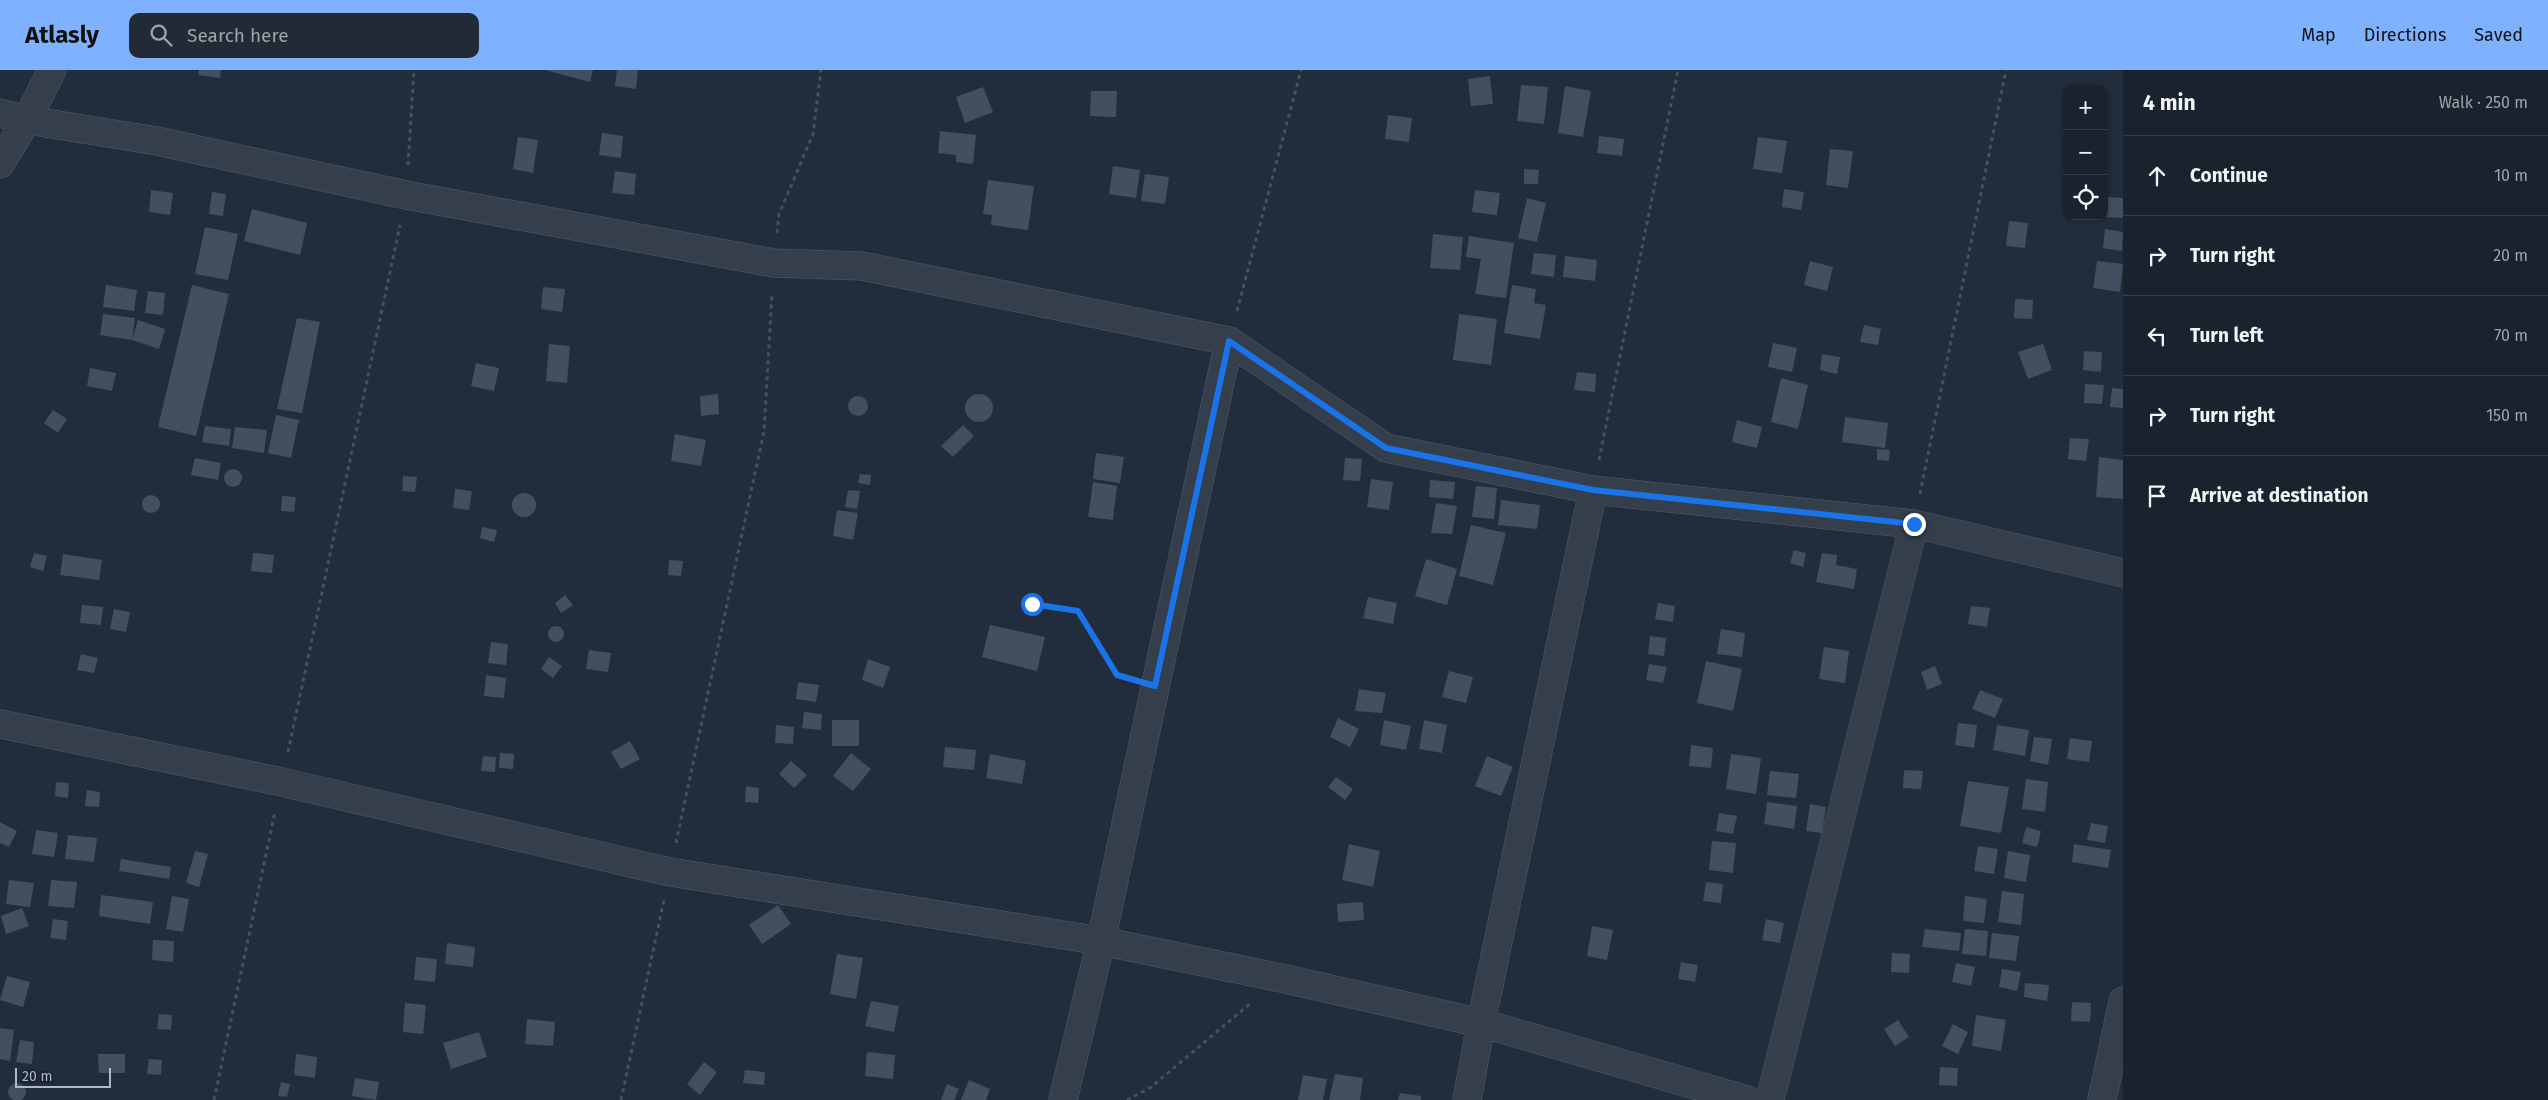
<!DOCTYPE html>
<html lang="en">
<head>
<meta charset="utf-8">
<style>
  :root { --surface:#19222d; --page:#222a35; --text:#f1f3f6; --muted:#9fa4aa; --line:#373f49; --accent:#7fb2fe }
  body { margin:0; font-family:"Fira Sans",sans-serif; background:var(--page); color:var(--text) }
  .controls { position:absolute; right:15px; top:15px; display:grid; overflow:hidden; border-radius:10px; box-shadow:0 1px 4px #0004 }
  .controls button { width:45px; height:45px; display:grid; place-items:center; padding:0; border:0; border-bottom:1px solid var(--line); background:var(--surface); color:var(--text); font:25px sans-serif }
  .scale { position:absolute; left:15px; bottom:12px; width:96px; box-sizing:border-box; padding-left:5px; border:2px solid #b0b9c8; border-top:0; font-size:14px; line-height:18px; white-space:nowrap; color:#b0b9c8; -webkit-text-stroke:4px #1a2431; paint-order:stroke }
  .stop { position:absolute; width:15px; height:15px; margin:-11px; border:4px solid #1a73e8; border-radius:50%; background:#fff }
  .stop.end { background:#1a73e8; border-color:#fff; box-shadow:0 1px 5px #0008 }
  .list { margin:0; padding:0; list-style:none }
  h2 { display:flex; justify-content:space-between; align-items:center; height:65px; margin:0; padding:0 20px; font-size:21px }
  h2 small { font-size:16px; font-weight:400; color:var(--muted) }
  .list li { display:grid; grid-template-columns:32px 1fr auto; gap:15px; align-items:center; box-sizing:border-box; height:80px; padding:0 20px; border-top:1px solid var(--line) }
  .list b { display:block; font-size:19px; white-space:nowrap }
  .list em { font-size:16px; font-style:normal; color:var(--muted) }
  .icon { flex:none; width:28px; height:28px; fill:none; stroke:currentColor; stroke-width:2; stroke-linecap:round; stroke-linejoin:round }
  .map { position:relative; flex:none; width:2123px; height:1030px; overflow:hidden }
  header { display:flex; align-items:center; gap:30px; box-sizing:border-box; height:70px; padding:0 25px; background:var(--accent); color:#111 }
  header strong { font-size:24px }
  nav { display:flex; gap:28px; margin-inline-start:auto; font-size:18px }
  .search { width:350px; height:45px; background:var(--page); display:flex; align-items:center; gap:12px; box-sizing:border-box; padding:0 18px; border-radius:10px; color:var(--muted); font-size:19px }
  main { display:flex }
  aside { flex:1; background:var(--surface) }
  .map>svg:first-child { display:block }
  .building { fill:#414f60 }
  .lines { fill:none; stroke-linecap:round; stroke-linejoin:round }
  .minor-casing { stroke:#535c6a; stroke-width:29 }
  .path { stroke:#3d5657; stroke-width:3; stroke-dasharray:4 4; stroke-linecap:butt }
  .minor { stroke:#353f4c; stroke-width:28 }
  .route { stroke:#1a73e8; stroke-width:6 }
</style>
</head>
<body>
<header>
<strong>Atlasly</strong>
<div class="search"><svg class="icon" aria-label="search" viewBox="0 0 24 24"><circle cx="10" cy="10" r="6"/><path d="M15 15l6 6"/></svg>Search here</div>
<nav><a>Map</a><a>Directions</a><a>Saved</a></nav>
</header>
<main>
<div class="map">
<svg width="2123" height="1030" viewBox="0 0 2123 1030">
  <rect width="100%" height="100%" fill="#212d3c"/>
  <path class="building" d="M199 0H221L220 8 198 5Z
    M545 0H593L590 12Z
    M617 0H638L636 19 615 16Z
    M1490 6 1493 34 1471 36 1468 9Z
    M1521 15 1548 17 1544 54 1517 51Z
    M1565 16 1591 21 1583 67 1558 63Z
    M983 17 993 42 965 53 956 27Z
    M1091 21H1117L1116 47 1090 46Z
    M1388 45 1412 48 1409 72 1385 69Z
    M940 61 976 65 973 94 956 92V85L938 83Z
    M602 63 623 66 621 88 599 85Z
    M1599 66 1624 69 1622 86 1597 83Z
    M518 67 538 70 533 103 513 99Z
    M1758 67 1787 71 1782 103 1753 99Z
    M1830 79 1853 81 1848 118 1826 115Z
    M1113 96 1140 100 1136 128 1109 124Z
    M1524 99 1539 100 1538 114H1524Z
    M615 101 636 104 634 125 612 123Z
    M1145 104 1169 107 1165 134 1141 131Z
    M988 110 1034 116 1028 160 991 155 992 145 983 144Z
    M1784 119 1804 122 1801 140 1782 137Z
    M151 120 173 123 170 145 149 142Z
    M1475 120 1500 123 1497 145 1472 142Z
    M212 122 226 124 223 146 209 144Z
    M2108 127 2123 128V148L2106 147Z
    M1527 128 1546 133 1537 172 1518 168Z
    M252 139 307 153 300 185 244 171Z
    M2009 151 2028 153 2025 178 2006 176Z
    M205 157 238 164 228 210 195 204Z
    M2105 159 2123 162 2122 181 2103 178Z
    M1433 164 1463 167 1460 200 1430 198Z
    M1469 166 1514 173 1506 228 1475 224 1481 189 1466 187Z
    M1534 183 1556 185 1554 207 1531 204Z
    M1565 186 1597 190 1595 211 1563 207Z
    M1810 191 1833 197 1827 221 1804 215Z
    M2097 191 2123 194 2120 222 2093 218Z
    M106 215 137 220 134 241 103 237Z
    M192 215 229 224 196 366 158 357Z
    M1512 215 1536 219 1534 233 1546 235 1540 269 1504 263Z
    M543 217 565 219 562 242 541 239Z
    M148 221 165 223 163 245 145 243Z
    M2015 229 2033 230 2032 249 2014 248Z
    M103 244 135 248 132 270 100 265Z
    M1459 244 1497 249 1491 295 1453 290Z
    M297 248 320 252 302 343 277 339Z
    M138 250 165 259 159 279 132 270Z
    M1864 255 1881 259 1878 275 1860 272Z
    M1773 273 1797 278 1792 302 1768 297Z
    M549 274 570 276 567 313 546 311Z
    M2043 274 2052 300 2028 309 2018 282Z
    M2084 281 2102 282 2101 302 2083 300Z
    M1822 284 1840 287 1837 304 1820 300Z
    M476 293 499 298 494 321 471 316Z
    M90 298 116 303 112 321 87 316Z
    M1577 302 1596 304 1595 322 1574 320Z
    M1781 308 1808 315 1798 359 1771 352Z
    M2085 314 2104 315 2102 334 2084 333Z
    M2112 318 2123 319V338L2110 337Z
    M718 324 719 344 701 346 700 326Z
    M965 338a14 14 0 1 1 28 0a14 14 0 1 1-28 0Z
    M848 336a10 10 0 1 1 20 0a10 10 0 1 1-20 0Z
    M53 340 67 349 58 363 44 353Z
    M276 345 299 350 291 388 268 383Z
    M1845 347 1888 353 1885 378 1842 372Z
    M1737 350 1762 357 1757 378 1732 372Z
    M963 355 974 366 953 387 941 376Z
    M205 356 231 359 229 376 202 372Z
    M235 357 267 360 264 383 232 378Z
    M675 364 706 370 701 396 671 391Z
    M2070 368 2089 369 2086 391 2068 389Z
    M1877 379 1890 380 1889 391 1877 390Z
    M1096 383 1124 387 1120 413 1093 409Z
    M2099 387 2123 390V429L2096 427Z
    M195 388 221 393 218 410 191 405Z
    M1345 388 1362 389 1360 411 1343 410Z
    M224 408a9 9 0 1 1 18 0a9 9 0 1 1-18 0Z
    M860 404 871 405 870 415 858 413Z
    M403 406 417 407 415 422 402 421Z
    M1371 409 1393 412 1389 440 1367 437Z
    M1430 410 1455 412 1453 429 1429 427Z
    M1093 412 1117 416 1113 450 1088 447Z
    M1476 416 1497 418 1494 449 1472 447Z
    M455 419 472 421 469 440 453 438Z
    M848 420 860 421 857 439 845 437Z
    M512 435a12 12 0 1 1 24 0a12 12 0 1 1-24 0Z
    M142 434a9 9 0 1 1 18 0a9 9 0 1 1-18 0Z
    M282 426 296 427 294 442 281 441Z
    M1501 430 1540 435 1537 459 1498 455Z
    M1436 433 1457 436 1452 464 1431 463Z
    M837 440 858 443 853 470 833 466Z
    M1471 455 1506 463 1493 515 1459 506Z
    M482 457 497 460 494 472 480 468Z
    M1794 480 1806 483 1803 497 1790 493Z
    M34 483 47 486 43 501 30 497Z
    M253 483 274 485 272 503 251 501Z
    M1822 483 1837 485 1836 495 1857 499 1854 519 1816 512Z
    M63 484 102 490 99 510 60 505Z
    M1426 489 1457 499 1447 535 1415 526Z
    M669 490 683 491 681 506 668 505Z
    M565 525 573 535 561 543 555 533Z
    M1368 527 1397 533 1393 554 1363 548Z
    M1658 533 1675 536 1673 552 1655 549Z
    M82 535 103 537 101 555 80 553Z
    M1971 536 1990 538 1987 557 1968 554Z
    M114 539 130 542 126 562 110 559Z
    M990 555 1045 567 1037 601 982 587Z
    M548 564a8 8 0 1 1 16 0a8 8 0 1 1-16 0Z
    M1721 559 1745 563 1742 587 1717 584Z
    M1650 566 1666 568 1664 586 1648 584Z
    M491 572 508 574 506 595 488 593Z
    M1824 577 1849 581 1845 613 1819 609Z
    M589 580 611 583 608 602 586 599Z
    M81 584 98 588 94 603 77 600Z
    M549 587 562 596 553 608 541 599Z
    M868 589 890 597 883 618 862 610Z
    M1706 591 1742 599 1733 641 1697 633Z
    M1649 594 1667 597 1663 613 1646 610Z
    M1935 596 1942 614 1927 620 1921 602Z
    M1449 601 1473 607 1466 633 1442 627Z
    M486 605 506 608 504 628 484 626Z
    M798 612 819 615 816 632 796 629Z
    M1359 619 1386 623 1382 643 1355 641Z
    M1980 620 2003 629 1995 648 1972 639Z
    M804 642 822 644 821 660 802 658Z
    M1338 648 1359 659 1350 677 1330 667Z
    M832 650H859V676H832Z
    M1384 650 1411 656 1406 680 1380 675Z
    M1424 650 1447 655 1442 683 1419 679Z
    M1958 653 1977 655 1974 678 1955 675Z
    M776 655 794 657 793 674 775 673Z
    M1997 655 2029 660 2025 686 1993 680Z
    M2034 667 2052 669 2048 695 2030 691Z
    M2070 668 2092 671 2089 692 2067 689Z
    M630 671 640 689 621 699 611 682Z
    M1691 675 1713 678 1711 698 1689 696Z
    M945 677 976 680 974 700 943 697Z
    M500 683 514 684 513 699 499 698Z
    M851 683 871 699 853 721 833 706Z
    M990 684 1026 691 1022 714 986 708Z
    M1731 684 1761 688 1756 724 1726 719Z
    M483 686 496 687 495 702 481 701Z
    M1487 686 1513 697 1501 726 1475 716Z
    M791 691 807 705 794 718 779 704Z
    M1904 700 1923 701 1921 719 1903 718Z
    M1770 701 1799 704 1796 728 1767 725Z
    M1336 707 1353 719 1345 730 1328 717Z
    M2026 709 2048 712 2045 742 2022 739Z
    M1968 711 2009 717 2001 763 1960 756Z
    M56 712 69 713 68 728 55 726Z
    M746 716 759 718 758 733 745 732Z
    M87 720 100 722 99 737 85 736Z
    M1767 732 1797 736 1794 759 1764 754Z
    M1810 734 1826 737 1822 763 1806 761Z
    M1719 743 1737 746 1733 764 1716 761Z
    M0 752 17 761 9 777 0 773Z
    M2091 753 2108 756 2105 773 2087 770Z
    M2026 757 2041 761 2037 777 2022 773Z
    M36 760 58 763 54 787 32 784Z
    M68 765 97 768 94 792 65 789Z
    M1712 771 1736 773 1733 803 1709 800Z
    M1349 774 1380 781 1373 817 1342 810Z
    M2074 774 2111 780 2108 798 2072 792Z
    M1978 776 1998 779 1994 804 1974 801Z
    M195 781 208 784 199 817 186 813Z
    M2008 781 2030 785 2026 812 2004 808Z
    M121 789 171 797 169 809 119 801Z
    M9 810 34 813 30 837 6 834Z
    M51 810 77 812 74 838 48 836Z
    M1706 812 1723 814 1721 833 1703 831Z
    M2002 821 2024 824 2021 855 1998 852Z
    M101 825 153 832 150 854 99 846Z
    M172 826 189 829 183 862 166 859Z
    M1965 826 1987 829 1984 853 1963 851Z
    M1363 832 1364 850 1338 852 1337 834Z
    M778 835 791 854 762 874 749 855Z
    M22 838 29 856 6 864 1 846Z
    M53 849 68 851 66 870 50 868Z
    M1766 849 1784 853 1780 873 1762 870Z
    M1592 856 1613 860 1607 890 1587 886Z
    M1925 859 1961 863 1959 881 1922 877Z
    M1965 859 1988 861 1986 886 1962 884Z
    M1992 863 2019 866 2016 891 1989 888Z
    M153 870 174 871 173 892 152 890Z
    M447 873 475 877 473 897 445 894Z
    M1892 883 1910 884 1909 903 1891 902Z
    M837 884 863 888 856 929 830 924Z
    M416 887 437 889 435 912 414 910Z
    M1681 892 1698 895 1695 912 1678 909Z
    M1956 893 1975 897 1971 916 1952 912Z
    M2002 899 2021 902 2017 921 1999 917Z
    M7 906 30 912 23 937 0 930Z
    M2025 913 2049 915 2047 931 2024 927Z
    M871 931 899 936 894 962 865 956Z
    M2072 932 2091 933 2090 952 2071 951Z
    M405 933 426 935 423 964 403 962Z
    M159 944 172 945 171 960 157 959Z
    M1976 945 2006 950 2001 981 1972 976Z
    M527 949 555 952 553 976 525 974Z
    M1898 950 1909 967 1895 976 1884 959Z
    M1953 954 1968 962 1958 984 1942 976Z
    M0 958 14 960 10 991 0 989Z
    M479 962 487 987 451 999 443 973Z
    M20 970 34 972 32 994 16 992Z
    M867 982 895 985 893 1009 865 1006Z
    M98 984H125V1003H99Z
    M296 984 317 987 315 1008 294 1005Z
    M149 989 162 990 161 1005 147 1004Z
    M704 992 717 1002 700 1025 687 1014Z
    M1940 997 1958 998 1957 1016 1939 1015Z
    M745 1000 765 1002 764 1015 743 1013Z
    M1335 1004 1363 1008 1360 1030H1329Z
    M1303 1005 1327 1009 1323 1030H1298Z
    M355 1008 379 1012 376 1030 352 1026Z
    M969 1010 990 1019 986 1030H961Z
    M281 1012 290 1014 287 1027 278 1026Z
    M8 1022a9 9 0 1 1 18 0a9 9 0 1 1-18 0Z
    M947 1014 959 1019 954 1030H941Z
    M1400 1023 1421 1026V1030H1398Z"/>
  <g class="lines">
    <g class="minor-casing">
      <path id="minor" d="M0 43 27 50 157 71 406 125 774 193 862 196 1229 271 1386 378 1593 420 1914 454 2123 503
        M0 94 27 50 52 0
        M0 654 282 712 670 802 1101 871 1281 908 1481 953 1747 1030
        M1063 1030 1101 871 1229 271
        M1467 1030 1481 953 1593 420
        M1770 1030 1914 454
        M2102 1030 2123 931"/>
    </g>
    <path class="path" d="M408 95 414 0
      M777 163 779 144 813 64 821 0
      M1237 241 1301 0
      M1599 390 1678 0
      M1920 424 2006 0
      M1032 535 1078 541 1117 605 1126 607
      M288 682 400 155
      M676 773 764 361 772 224
      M214 1030 275 742
      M621 1030 664 830
      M1127 1030 1150 1018 1252 932"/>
    <use href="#minor" class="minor"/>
  </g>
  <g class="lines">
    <path class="route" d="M1032 534 1078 541 1117 605 1155 616 1229 271 1386 378 1593 420 1914 454"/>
  </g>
</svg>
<div class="controls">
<button>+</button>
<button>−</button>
<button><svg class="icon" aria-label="locate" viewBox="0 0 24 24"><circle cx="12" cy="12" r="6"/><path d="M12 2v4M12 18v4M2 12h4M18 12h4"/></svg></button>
</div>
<div class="scale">20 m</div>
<div class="stop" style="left:1032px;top:534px"></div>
<div class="stop end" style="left:1914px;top:454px"></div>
</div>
<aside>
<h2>4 min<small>Walk · 250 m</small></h2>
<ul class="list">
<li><svg class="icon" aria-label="ahead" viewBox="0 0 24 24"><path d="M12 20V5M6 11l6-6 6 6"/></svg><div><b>Continue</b></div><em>10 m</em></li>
<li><svg class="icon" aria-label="right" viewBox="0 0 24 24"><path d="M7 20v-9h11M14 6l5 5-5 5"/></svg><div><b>Turn right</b></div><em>20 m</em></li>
<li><svg class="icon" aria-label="left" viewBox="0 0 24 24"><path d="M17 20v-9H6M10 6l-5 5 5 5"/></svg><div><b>Turn left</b></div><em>70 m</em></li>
<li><svg class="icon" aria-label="right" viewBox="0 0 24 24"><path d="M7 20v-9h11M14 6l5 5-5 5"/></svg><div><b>Turn right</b></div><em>150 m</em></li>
<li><svg class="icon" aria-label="arrive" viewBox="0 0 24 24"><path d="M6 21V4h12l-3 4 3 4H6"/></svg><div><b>Arrive at destination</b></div></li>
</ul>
</aside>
</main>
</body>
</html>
